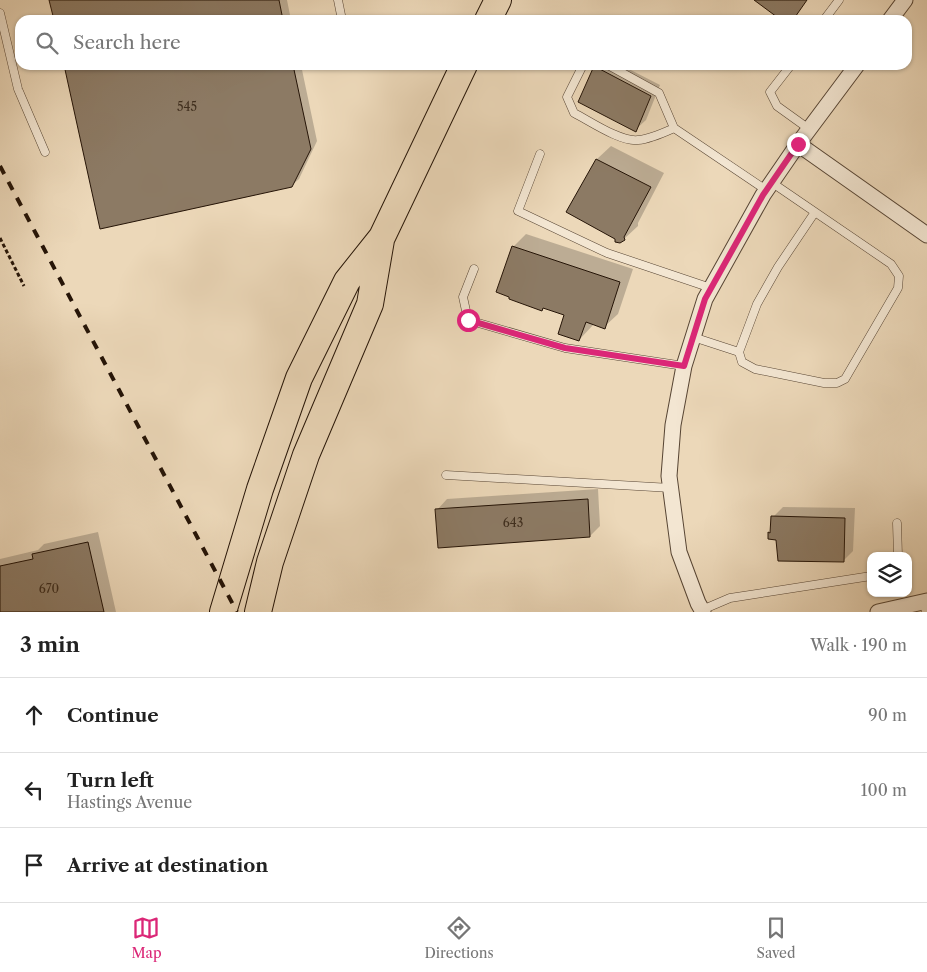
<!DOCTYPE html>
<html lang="en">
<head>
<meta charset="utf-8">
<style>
  :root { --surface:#fff; --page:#f6f6f6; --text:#222; --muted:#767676; --line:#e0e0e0; --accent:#db2777 }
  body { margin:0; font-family:"Libre Caslon Text",serif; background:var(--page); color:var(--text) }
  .controls { position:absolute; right:15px; bottom:15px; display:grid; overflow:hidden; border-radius:10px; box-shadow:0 1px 4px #0004 }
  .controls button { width:45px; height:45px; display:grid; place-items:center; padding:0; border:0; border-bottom:1px solid var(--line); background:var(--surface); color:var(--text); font:25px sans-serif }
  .stop { position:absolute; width:15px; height:15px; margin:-11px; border:4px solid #db2777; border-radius:50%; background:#fff }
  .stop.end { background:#db2777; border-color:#fff; box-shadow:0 1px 5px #0008 }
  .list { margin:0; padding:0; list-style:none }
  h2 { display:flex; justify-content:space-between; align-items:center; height:65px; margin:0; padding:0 20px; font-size:21px }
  h2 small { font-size:16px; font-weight:400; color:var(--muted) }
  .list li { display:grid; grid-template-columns:32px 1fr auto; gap:15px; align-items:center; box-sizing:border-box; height:75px; padding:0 20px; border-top:1px solid var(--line) }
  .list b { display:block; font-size:19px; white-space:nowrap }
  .list p { margin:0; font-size:16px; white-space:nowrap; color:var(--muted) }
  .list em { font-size:16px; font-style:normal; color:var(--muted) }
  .icon { flex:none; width:28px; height:28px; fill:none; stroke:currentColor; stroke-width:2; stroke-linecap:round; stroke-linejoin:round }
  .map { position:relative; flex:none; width:927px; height:612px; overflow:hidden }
  .search { position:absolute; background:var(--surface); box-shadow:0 1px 4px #0004; left:15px; right:15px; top:15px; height:55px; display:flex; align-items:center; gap:12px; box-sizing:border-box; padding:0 18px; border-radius:15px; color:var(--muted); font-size:19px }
  .sheet { height:290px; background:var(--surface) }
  nav { display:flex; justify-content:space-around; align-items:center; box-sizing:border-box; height:70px; border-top:1px solid var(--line); background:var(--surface); font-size:14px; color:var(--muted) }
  nav a { display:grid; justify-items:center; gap:2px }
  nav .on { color:var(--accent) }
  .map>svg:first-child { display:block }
  .shadow { fill:#0003 }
  .building { fill:#8c7a64; stroke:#251407 }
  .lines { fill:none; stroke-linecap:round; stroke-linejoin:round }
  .lane-casing { stroke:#574534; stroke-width:9 }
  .street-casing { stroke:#574534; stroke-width:17 }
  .highway-casing { stroke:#251407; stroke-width:28 }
  .path { stroke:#251407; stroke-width:3; stroke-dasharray:4 2.5; stroke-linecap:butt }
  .lane { stroke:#f3e6d2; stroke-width:8 }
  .street { stroke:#f3e6d2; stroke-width:15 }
  .highway { stroke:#ecd8b9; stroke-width:26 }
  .rail { stroke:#251407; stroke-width:4; stroke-dasharray:9 9; stroke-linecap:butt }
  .route { stroke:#db2777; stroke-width:6 }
  .labels { text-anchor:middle; stroke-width:4; stroke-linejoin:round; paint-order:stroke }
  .number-label { font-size:12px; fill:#3f2e1e }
</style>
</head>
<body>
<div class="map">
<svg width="927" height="612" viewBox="0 0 927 612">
  <rect width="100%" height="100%" fill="#ecd8b9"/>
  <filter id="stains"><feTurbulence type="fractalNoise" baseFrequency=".004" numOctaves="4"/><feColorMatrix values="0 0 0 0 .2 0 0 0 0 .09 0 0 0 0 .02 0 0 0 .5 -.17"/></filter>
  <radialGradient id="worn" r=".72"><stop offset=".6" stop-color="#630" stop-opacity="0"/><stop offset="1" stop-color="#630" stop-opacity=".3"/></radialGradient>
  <path class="shadow" d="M51 0H287L291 20H55Z
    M65 65H301L317 141 299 179 291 186Z
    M597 65H621L660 85 646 120 635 130 595 67Z
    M611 146 664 173 638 223V226L624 239 616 238 568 211 597 159Z
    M526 234 633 269 618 314 604 327 594 324 579 340 566 314 544 307 542 309 513 247Z
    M598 489 600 526 590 536 437 510 447 499Z
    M783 507 855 508 853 551 843 561 777 538 770 533 772 531 773 517Z
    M98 532 116 612H0V559L38 550 44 544Z"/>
  <path class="building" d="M49 0H279L283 20H54Z
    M754 0H807L793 20H781Z
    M64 65H293L311 149 292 187 100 229Z
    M594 66 651 96 636 132 578 102Z
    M596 159 651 187 624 237 625 240 620 243 615 242V239L566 212Z
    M512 246 620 282 605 329 586 322 579 341 558 334 564 315 543 308 542 311 509 299V297L496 292Z
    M588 499 590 537 438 548 435 509Z
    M771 516 845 518 844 562 778 561 776 540 768 539V532L770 533Z
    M88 542 104 612H0V566L33 559 32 554Z"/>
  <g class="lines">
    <g class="lane-casing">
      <path id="lane" d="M338 0 342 20
        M0 13 18 89 45 152
        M824 20 839 0
        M583 65 567 97 574 113C590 121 620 142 638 140 650 139 663 133 674 128
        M608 65 659 93 674 128 766 190
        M791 65 770 92 777 106 809 129
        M540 154 518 211 607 253 711 288
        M474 269 463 297 468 320 565 348 684 366
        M693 337 739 352 742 362 755 369 824 383H837L845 379 898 288 899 276 891 264 771 182
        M739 352 757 304 778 267 815 212
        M446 475 671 488
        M897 523 898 556
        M924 602 926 612
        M702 610 730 598 871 576"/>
    </g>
    <g class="street-casing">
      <path id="street" d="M890 20 905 0
        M798 144 927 235
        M703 612 698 603 679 552 669 476 673 425 684 366 705 299 763 195 798 144 857 65
        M878 612 927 601"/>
    </g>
    <g class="highway-casing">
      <path id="highway" d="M488 20 498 0
        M223 612 260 489 299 378 347 281 382 237 464 65
        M258 612 270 562 306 455 370 304 381 240"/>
    </g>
    <path class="path" d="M0 238 24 286"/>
    <use href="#lane" class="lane"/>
    <use href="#street" class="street"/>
    <use href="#highway" class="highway"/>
    <path class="rail" d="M0 166 237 612"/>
  </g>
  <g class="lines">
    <path class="route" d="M468 320 565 348 684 366 705 299 763 195 798 144"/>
  </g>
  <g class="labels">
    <g class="number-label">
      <text x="187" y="111">545</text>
      <text x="513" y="527">643</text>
      <text x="49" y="593">670</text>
    </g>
  </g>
  <rect width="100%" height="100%" filter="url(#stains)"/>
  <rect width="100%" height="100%" fill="url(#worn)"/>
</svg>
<div class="controls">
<button><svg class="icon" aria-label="layers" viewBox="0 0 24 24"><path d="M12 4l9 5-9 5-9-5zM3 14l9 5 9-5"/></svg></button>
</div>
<div class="stop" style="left:468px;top:320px"></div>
<div class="stop end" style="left:798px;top:144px"></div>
<div class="search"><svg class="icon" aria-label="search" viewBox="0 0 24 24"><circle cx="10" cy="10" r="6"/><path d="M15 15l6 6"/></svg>Search here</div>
</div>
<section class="sheet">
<h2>3 min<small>Walk · 190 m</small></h2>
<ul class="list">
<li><svg class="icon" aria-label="ahead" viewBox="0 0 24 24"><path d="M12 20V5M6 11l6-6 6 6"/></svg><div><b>Continue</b></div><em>90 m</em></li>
<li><svg class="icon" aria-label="left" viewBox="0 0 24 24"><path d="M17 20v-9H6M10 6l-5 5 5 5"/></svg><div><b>Turn left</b><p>Hastings Avenue</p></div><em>100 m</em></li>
<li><svg class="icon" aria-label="arrive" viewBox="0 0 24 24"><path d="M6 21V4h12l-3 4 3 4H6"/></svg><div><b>Arrive at destination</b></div></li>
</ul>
</section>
<nav>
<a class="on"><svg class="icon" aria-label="map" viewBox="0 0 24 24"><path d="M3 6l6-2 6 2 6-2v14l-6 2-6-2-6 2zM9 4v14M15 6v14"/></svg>Map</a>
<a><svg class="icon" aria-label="directions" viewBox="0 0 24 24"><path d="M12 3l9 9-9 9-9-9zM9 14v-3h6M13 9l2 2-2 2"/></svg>Directions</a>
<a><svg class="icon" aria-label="saved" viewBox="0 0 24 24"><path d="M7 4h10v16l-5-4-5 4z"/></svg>Saved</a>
</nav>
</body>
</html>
